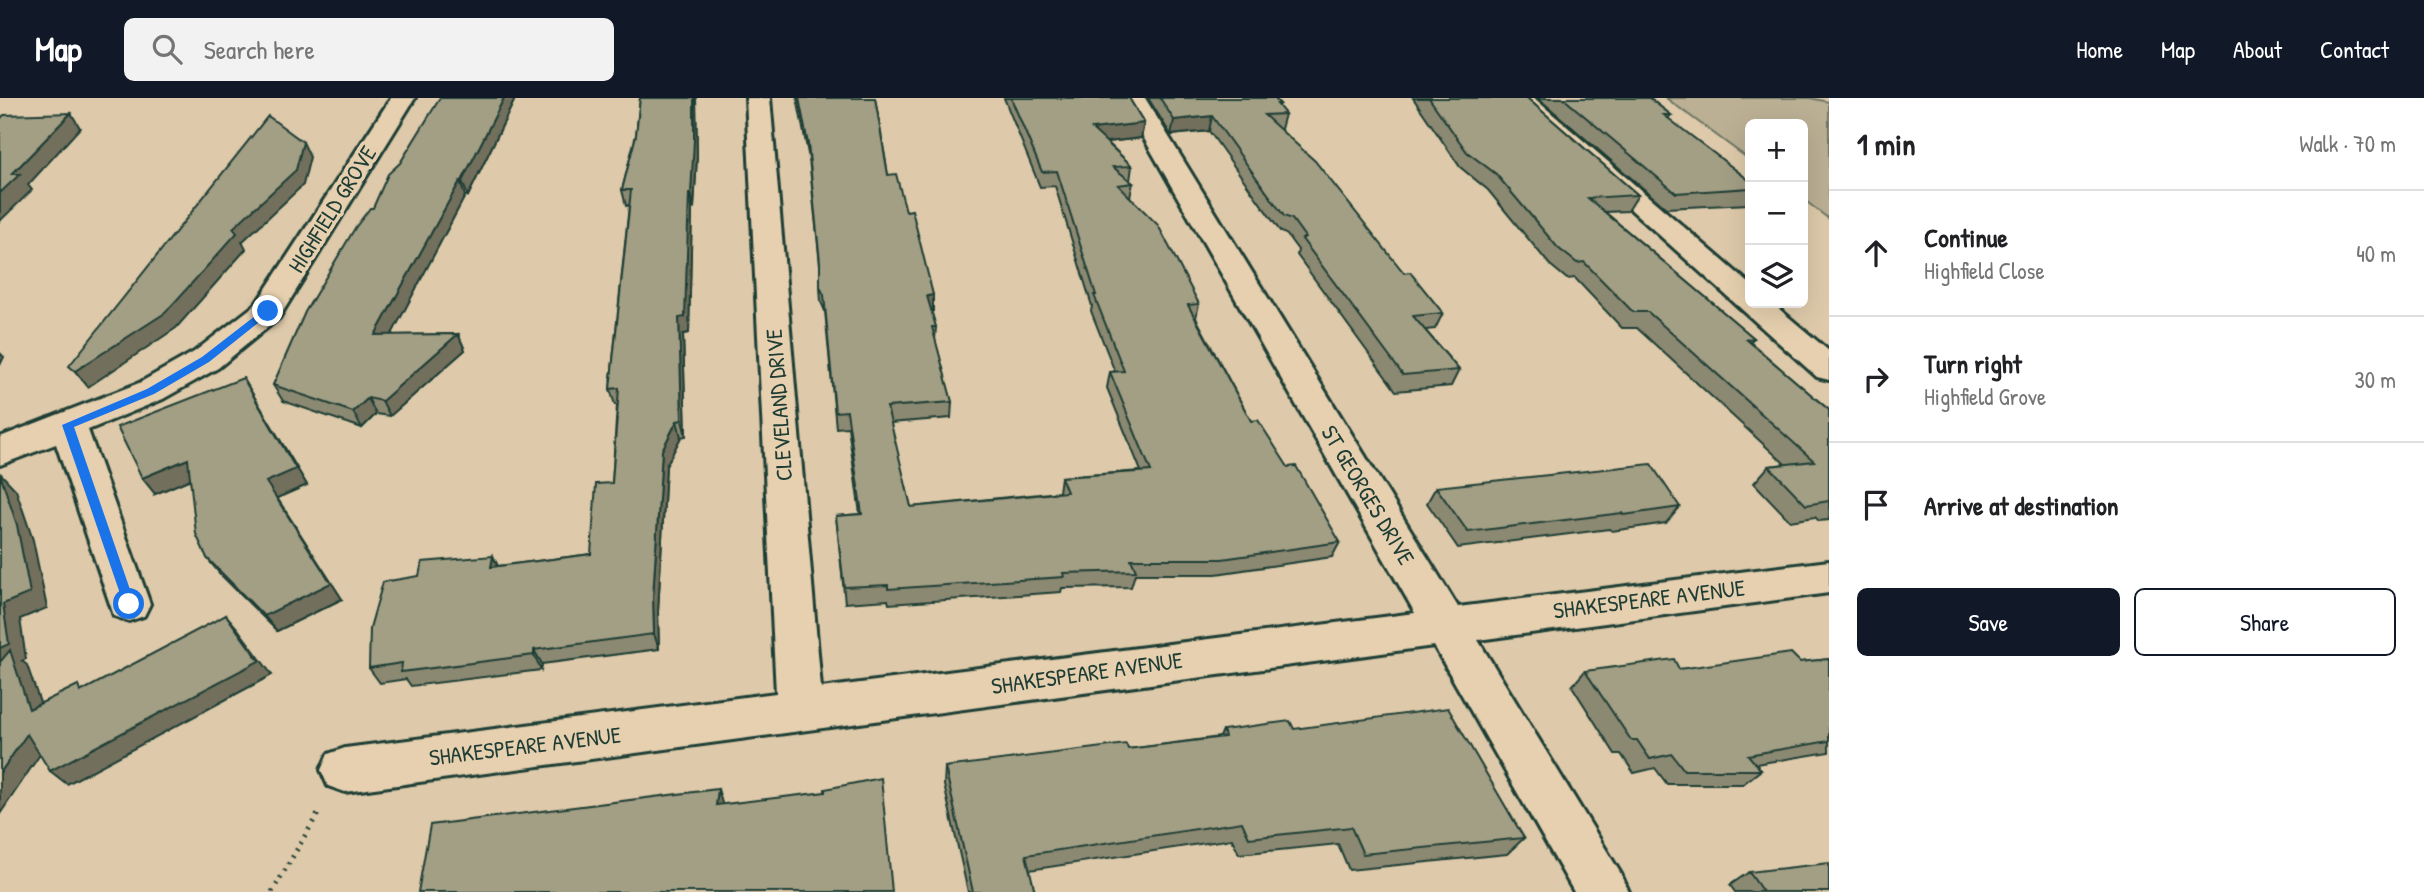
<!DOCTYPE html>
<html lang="en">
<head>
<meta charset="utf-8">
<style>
  :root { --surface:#fff; --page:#f2f2f2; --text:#202124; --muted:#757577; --line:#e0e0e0; --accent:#111827 }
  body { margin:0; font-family:"Patrick Hand",sans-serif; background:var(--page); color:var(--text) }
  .controls { position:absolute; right:21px; top:21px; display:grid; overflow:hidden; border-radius:10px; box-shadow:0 7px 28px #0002 }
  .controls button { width:63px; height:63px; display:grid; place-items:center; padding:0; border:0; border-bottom:2px solid var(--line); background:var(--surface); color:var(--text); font:35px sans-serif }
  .stop { position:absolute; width:21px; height:21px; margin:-16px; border:5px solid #1a73e8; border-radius:50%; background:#fff }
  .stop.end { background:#1a73e8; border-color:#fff; box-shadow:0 2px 7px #0008 }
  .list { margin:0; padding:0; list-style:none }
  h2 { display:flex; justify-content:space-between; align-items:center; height:91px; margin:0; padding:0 28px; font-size:30px }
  h2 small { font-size:23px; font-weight:400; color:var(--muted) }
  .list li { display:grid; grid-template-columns:46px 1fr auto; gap:21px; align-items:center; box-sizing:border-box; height:126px; padding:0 28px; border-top:2px solid var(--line) }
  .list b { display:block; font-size:26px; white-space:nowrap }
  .list p { margin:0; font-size:23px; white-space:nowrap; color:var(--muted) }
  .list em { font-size:23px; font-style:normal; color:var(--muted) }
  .actions { display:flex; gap:14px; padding:21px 28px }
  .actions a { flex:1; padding:16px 0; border:2px solid var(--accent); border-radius:10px; text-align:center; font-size:24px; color:var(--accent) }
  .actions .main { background:var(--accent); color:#fff }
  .icon { flex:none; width:38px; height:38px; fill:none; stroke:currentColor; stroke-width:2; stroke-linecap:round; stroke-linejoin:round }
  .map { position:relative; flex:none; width:1829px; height:794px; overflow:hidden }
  header { display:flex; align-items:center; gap:42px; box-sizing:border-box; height:98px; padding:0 35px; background:var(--accent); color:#fff }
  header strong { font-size:33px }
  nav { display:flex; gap:38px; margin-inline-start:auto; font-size:24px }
  .search { width:490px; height:63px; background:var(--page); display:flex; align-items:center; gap:18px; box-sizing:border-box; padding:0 24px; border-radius:10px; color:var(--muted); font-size:26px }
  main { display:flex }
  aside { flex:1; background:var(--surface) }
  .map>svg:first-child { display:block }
  .green { fill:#bbb094; stroke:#6d7664; stroke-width:2 }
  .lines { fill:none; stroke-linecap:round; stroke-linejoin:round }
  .minor-casing { stroke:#1f3d34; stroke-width:6 }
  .path { stroke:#1f3d34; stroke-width:5; stroke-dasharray:2 6; stroke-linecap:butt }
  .minor { fill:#e6d0af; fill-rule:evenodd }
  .wall { fill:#8c8972; stroke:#1f3d34; stroke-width:2 }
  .shaded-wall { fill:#726f5d; stroke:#1f3d34; stroke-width:2 }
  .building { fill:#a39f85; stroke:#1f3d34; stroke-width:2 }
  .route { fill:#1a73e8 }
  .labels { text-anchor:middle; stroke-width:7; stroke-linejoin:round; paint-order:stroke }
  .street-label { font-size:23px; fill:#1f3d34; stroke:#e6d0af }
</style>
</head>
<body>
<header>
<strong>Map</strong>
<div class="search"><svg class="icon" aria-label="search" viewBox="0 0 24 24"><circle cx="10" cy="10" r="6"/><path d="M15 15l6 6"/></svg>Search here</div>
<nav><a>Home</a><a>Map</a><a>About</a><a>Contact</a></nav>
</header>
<main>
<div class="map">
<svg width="1829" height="794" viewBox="0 0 1829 794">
  <rect width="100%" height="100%" fill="#decaaa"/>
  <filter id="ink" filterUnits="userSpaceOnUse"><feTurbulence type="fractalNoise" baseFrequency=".0143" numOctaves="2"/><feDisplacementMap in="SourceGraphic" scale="14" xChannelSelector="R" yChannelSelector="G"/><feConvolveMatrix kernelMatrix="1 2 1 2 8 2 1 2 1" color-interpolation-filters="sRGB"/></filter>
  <g filter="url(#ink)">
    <path class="green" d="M1666 0H1810L1829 4V121L1803 101V26H1750V62Z"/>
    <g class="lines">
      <g class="minor-casing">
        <path id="minor" d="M391 0H415L279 220 218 270 163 301 88 332 150 506 144 518 129 523 114 518 56 346 0 367V339L139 285 194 254 256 206Z
          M746 0H770L821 590 1415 515 1121 0H1145L1458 509 1829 463V495L1478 542 1621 776 1629 794H1574L1434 548 345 694 328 688 321 672 328 656 345 650 776 595Z
          M1507 0H1534L1750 186V205H1772L1829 253V282L1817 279Z"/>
      </g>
      <path class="path" d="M272 794 319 714"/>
      <use href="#minor" class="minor"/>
    </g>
    <path class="wall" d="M640 0H696L697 58 694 110 692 111 689 235 683 236 686 338 681 339 666 368 658 514 659 551 542 566 541 572 411 588 406 581 380 585 369 570 419 478 493 458 498 468 591 456 612 385 617 307H615L610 291 629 107 626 108 622 92 636 37Z
      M797 0H875L888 77 906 113 933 197V213H931L936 229 935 242 952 304 951 320 890 325 911 409 1059 394 1061 379 1141 373 1107 290 1110 274H1115L1091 213 1092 208 1055 88 1040 89 1004 0H1129L1144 25 1141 40 1107 44 1132 68 1130 83 1133 85 1130 99 1199 206 1196 220 1251 323 1288 369 1340 444 1332 459 1216 476H1135L1131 489 1062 490 1061 494 889 506 888 502 845 505 836 418 860 416 848 329 836 330 825 213 821 204 820 189V167L809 61Z
      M1148 0H1274L1280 6 1279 9 1285 16 1281 31H1279L1404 175 1443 215 1435 231 1425 232 1459 272 1451 288 1396 293 1297 157 1298 152 1287 137 1280 133 1209 33 1171 37Z
      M1413 0H1527L1638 97 1628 113 1605 114 1754 240 1750 244 1829 312V422L1819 423 1815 419 1790 423 1754 385 1769 368 1785 366 1637 230H1622L1575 180 1567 181 1549 166 1488 92 1460 69Z
      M1538 0H1649L1671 17 1668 21 1750 83V103L1749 106 1666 110Z
      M515 1 468 98H465L391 237 458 236 465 252 390 318 376 316 362 330 283 303 273 287 373 110Z
      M243 280 307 387 277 400 342 501 277 533 220 476 207 460 190 381 155 396Z
      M1436 389 1680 409 1666 425 1612 433 1609 431 1458 450 1427 405Z
      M1829 561V654L1756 666 1761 672 1743 686H1667L1655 670 1634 675 1621 656H1615L1572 588 1585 573 1679 571 1800 564Z
      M1294 631 1524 740 1507 756 1349 772 1338 746 1239 756 1232 741 1029 772 1035 794H968L944 687 945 669 1128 651 1220 639 1223 632Z
      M1749 774 1829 794H1735L1730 787Z"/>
    <path class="shaded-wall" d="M504 0H515V1L468 98 462 83Z
      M694 0H696L697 58 694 110 691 95Z
      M71 15 80 30 28 87 32 92 0 123V95L12 76Z
      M1212 18 1209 33 1171 37 1174 22Z
      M1144 25 1141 40 1090 46 1092 31Z
      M303 44 310 59 303 87 242 144 246 151 176 230 88 289 75 273 233 130Z
      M460 83 465 98 383 253 375 237Z
      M689 95 692 111 689 235 683 236 686 338 682 322 679 220Z
      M933 197V213L926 214 927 198Z
      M458 236 465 252 390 318 382 303Z
      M0 255 4 259 0 267Z
      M243 280 307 387 277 400 342 501 277 533 264 518 266 384Z
      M368 300 376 316 362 330 353 314Z
      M677 323 681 339 666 368 658 514 659 551 654 536 653 499 662 352Z
      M188 361 200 377 155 396 142 380Z
      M1 376 16 392 33 442 47 510 20 521 26 561 22 563 27 567 47 625 29 611 0 575V550L3 506Z
      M493 458 500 474 491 469Z
      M226 517 238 531 272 577 67 686 50 673Z
      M534 552 542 566 541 572 534 557Z
      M27 636 45 649 0 716V675Z
      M718 691 722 705 720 720 716 707Z"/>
    <path class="building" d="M440 0H504L462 83H460L375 237 458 236 382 303 368 300 353 314 273 287 305 214 355 130 370 110H373L388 76 400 65Z
      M640 0H694V42L691 95H689L685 219 679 220 682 322 677 323 662 352 653 499 654 536 534 552V557L401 574 402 565 369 570 370 530 383 484 419 478 422 464 493 458 491 469 591 456 596 386 612 385 619 290 610 291 631 92H622L636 37Z
      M799 0H875L888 77 896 76 906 113 912 112 933 197 927 198 936 229H932L952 304 887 309 911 409 1067 394 1061 379 1151 373 1110 274 1124 273 1094 197H1096L1057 73 1042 74 1011 0H1129L1144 25 1092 31 1132 68 1113 69 1133 85 1118 87 1158 127 1199 206 1188 207 1251 323 1258 322 1288 369 1296 368 1340 444 1222 461H1131L1136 473 1063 475 1064 479 888 491V487L844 489 836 418 862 416 847 313 835 314 824 197 820 189V164L808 46Z
      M1160 0H1274L1280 6H1277L1285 16 1264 17 1315 63 1404 175 1410 174 1443 215 1413 218 1459 272 1403 277 1302 141 1305 139 1292 121 1284 118 1212 18 1174 22Z
      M1429 0H1527L1638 97 1588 100 1754 240 1746 241 1829 312V403L1806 407 1769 368 1814 363 1648 214H1633L1584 164 1577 165 1558 150 1496 76 1467 54Z
      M1563 0H1649L1671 17H1664L1750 83V90L1676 95Z
      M71 15 12 76H20L0 95V21L4 17Z
      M268 18 303 44 296 72 233 130 237 135 165 215 75 273 69 268Z
      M243 280 296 371 266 384 331 485 264 518 207 460 196 436 188 361 142 380 117 329Z
      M1651 366 1680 409 1624 417 1622 415 1468 434 1436 389Z
      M0 376 17 427 30 495 3 506 9 546 0 550Z
      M226 517 259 563 50 673 27 636 0 675V564L10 552 29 611 78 587 80 594Z
      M1791 555 1800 564 1829 561V643L1748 657 1761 672H1684L1672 656 1650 661 1637 642H1631L1585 573 1674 561 1679 571Z
      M1448 610 1524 740 1363 756 1351 729 1249 740 1242 724 1026 757 1035 794H973L945 669 1126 646 1128 651 1225 639 1223 632 1290 623 1294 631Z
      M881 680 892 794H418L430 727 718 691 716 707 825 694V691Z
      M1829 765V794H1763L1749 774Z"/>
  </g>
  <path class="route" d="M264 211 273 213 209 264 154 296 74 329 135 506 129 512 125 510 62 327 147 291 202 259Z"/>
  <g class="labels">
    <g class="street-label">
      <text transform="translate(332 111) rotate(-58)" y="8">HIGHFIELD GROVE</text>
      <text transform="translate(779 307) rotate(-94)" y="8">CLEVELAND DRIVE</text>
      <text transform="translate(1368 397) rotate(59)" y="8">ST GEORGES DRIVE</text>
      <text transform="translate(1649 501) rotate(-7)" y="8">SHAKESPEARE AVENUE</text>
      <text transform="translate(1087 575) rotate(-8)" y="8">SHAKESPEARE AVENUE</text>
      <text transform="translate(525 648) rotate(-7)" y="8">SHAKESPEARE AVENUE</text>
    </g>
  </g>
</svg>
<div class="controls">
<button>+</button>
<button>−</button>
<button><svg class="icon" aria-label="layers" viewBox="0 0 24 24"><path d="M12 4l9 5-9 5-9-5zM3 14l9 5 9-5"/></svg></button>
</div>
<div class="stop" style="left:129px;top:506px"></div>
<div class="stop end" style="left:268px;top:213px"></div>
</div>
<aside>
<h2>1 min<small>Walk · 70 m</small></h2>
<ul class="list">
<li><svg class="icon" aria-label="ahead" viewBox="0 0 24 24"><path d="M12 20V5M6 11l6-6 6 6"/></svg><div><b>Continue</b><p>Highfield Close</p></div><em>40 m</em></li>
<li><svg class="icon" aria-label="right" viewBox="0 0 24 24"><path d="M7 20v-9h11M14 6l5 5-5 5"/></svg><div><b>Turn right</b><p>Highfield Grove</p></div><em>30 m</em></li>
<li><svg class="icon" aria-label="arrive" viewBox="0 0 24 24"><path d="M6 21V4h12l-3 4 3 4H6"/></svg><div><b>Arrive at destination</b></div></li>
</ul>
<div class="actions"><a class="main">Save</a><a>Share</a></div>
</aside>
</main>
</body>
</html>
